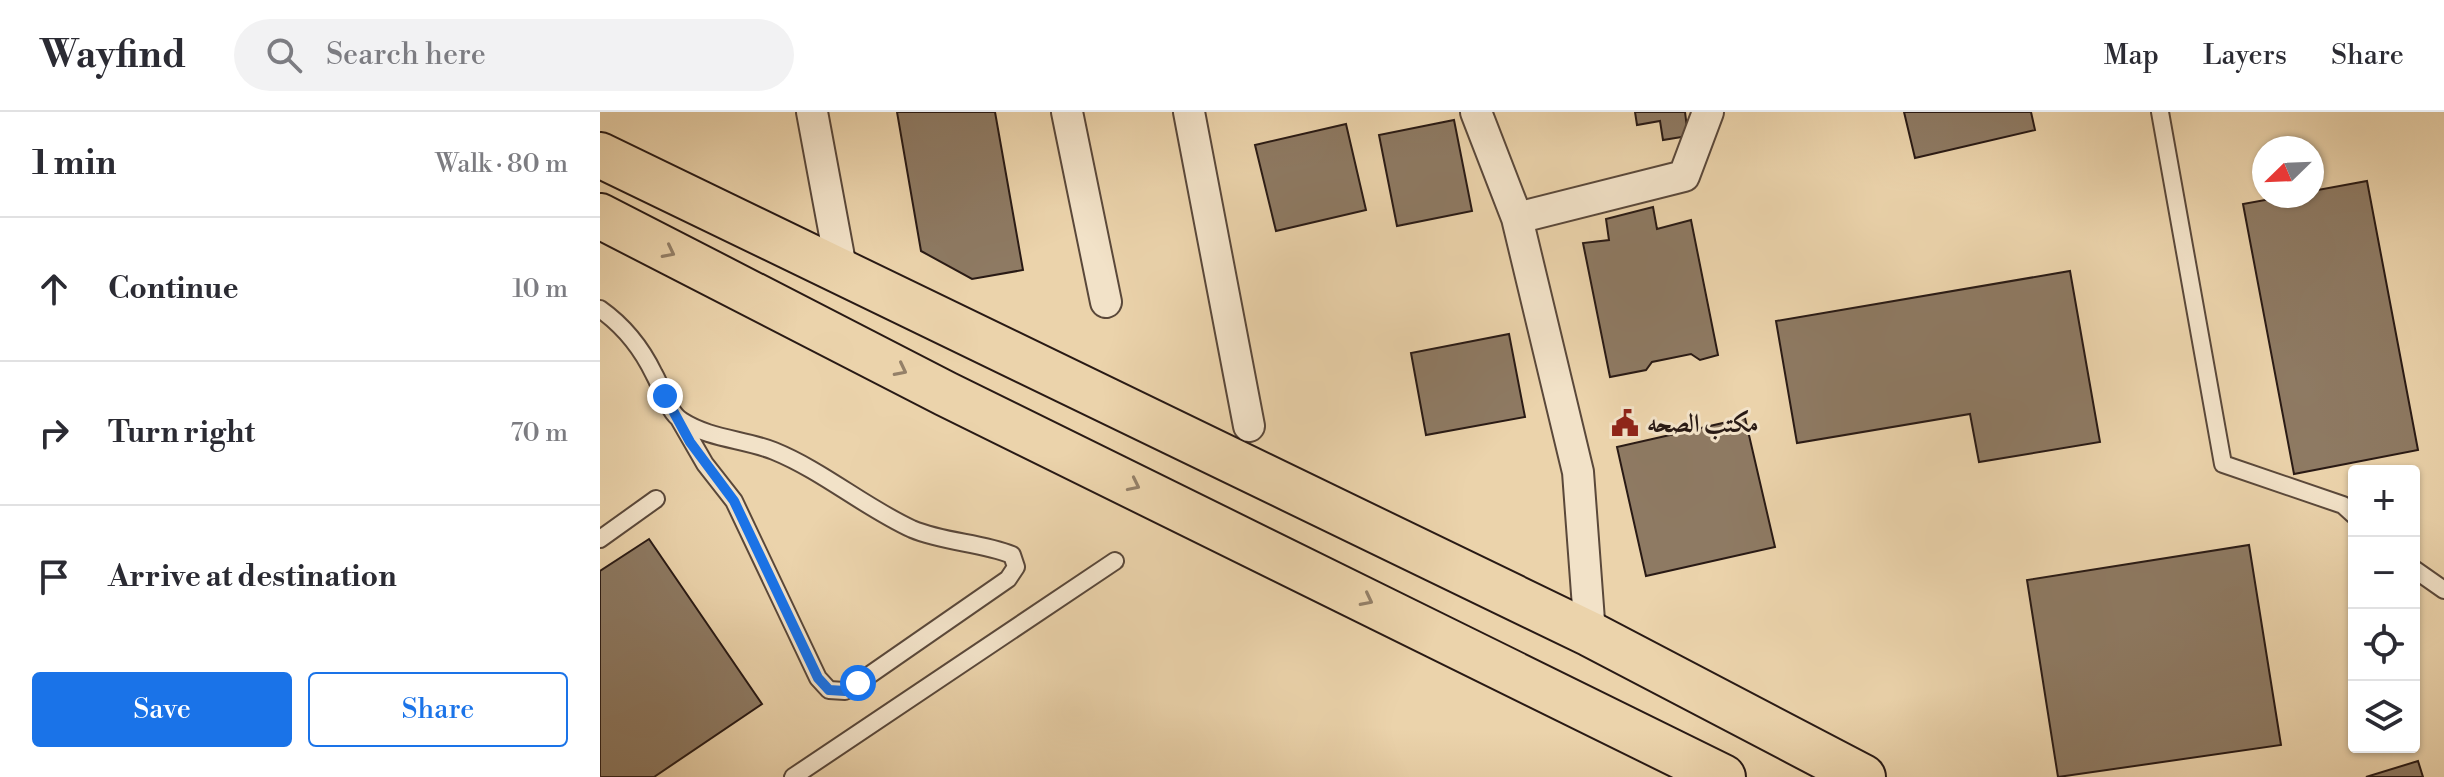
<!DOCTYPE html>
<html lang="en">
<head>
<meta charset="utf-8">
<style>
  :root { --surface:#fff; --page:#f2f2f3; --text:#2b2b33; --muted:#7c7c81; --line:#e1e1e2; --accent:#1a73e8 }
  body { margin:0; font-family:"Libre Bodoni",Amiri,serif; background:var(--page); color:var(--text) }
  .controls { position:absolute; right:24px; bottom:24px; display:grid; overflow:hidden; border-radius:8px; box-shadow:0 2px 6px #0004 }
  .controls button { width:72px; height:72px; display:grid; place-items:center; padding:0; border:0; border-bottom:2px solid var(--line); background:var(--surface); color:var(--text); font:40px sans-serif }
  .compass { position:absolute; left:1652px; top:24px; width:72px; height:72px; border-radius:50%; background:var(--surface); box-shadow:0 2px 6px #0004; rotate:247deg }
  .stop { position:absolute; width:24px; height:24px; margin:-18px; border:6px solid #1a73e8; border-radius:50%; background:#fff }
  .stop.end { background:#1a73e8; border-color:#fff; box-shadow:0 2px 8px #0008 }
  .list { margin:0; padding:0; list-style:none }
  h2 { display:flex; justify-content:space-between; align-items:center; height:104px; margin:0; padding:0 32px; font-size:34px }
  h2 small { font-size:26px; font-weight:400; color:var(--muted) }
  .list li { display:grid; grid-template-columns:52px 1fr auto; gap:24px; align-items:center; box-sizing:border-box; height:144px; padding:0 32px; border-top:2px solid var(--line) }
  .list b { display:block; font-size:30px; white-space:nowrap }
  .list em { font-size:26px; font-style:normal; color:var(--muted) }
  .actions { display:flex; gap:16px; padding:24px 32px }
  .actions a { flex:1; padding:18px 0; border:2px solid var(--accent); border-radius:8px; text-align:center; font-size:28px; color:var(--accent) }
  .actions .main { background:var(--accent); color:#fff }
  .icon { flex:none; width:44px; height:44px; fill:none; stroke:currentColor; stroke-width:2; stroke-linecap:round; stroke-linejoin:round }
  .map { position:relative; flex:none; width:1844px; height:665px; overflow:hidden }
  header { display:flex; align-items:center; gap:48px; box-sizing:border-box; height:112px; padding:0 40px; background:var(--surface); border-bottom:2px solid var(--line) }
  header strong { font-size:38px }
  nav { display:flex; gap:44px; margin-inline-start:auto; font-size:28px }
  .search { width:560px; height:72px; background:var(--page); display:flex; align-items:center; gap:20px; box-sizing:border-box; padding:0 28px; border-radius:44px; color:var(--muted); font-size:30px }
  main { display:flex }
  aside { flex:1; background:var(--surface) }
  .map>svg:first-child { display:block }
  .building { fill:#8e7a63; stroke:#291a15; stroke-width:2 }
  .lines { fill:none; stroke-linecap:round; stroke-linejoin:round }
  .service-casing { stroke:#5a483a; stroke-width:20 }
  .minor-casing { stroke:#5a483a; stroke-width:34 }
  .primary-casing { stroke:#291a15; stroke-width:48 }
  .service { stroke:#f2e2c8; stroke-width:16 }
  .minor { stroke:#f2e2c8; stroke-width:30 }
  .primary { stroke:#ebd3ab; stroke-width:44 }
  .oneway { stroke:#948068 }
  .route { stroke:#1a73e8; stroke-width:10 }
  .labels { text-anchor:middle; stroke-width:6; stroke-linejoin:round; paint-order:stroke }
  .poi-label { font-size:26px; font-weight:bold; fill:#291a15; stroke:#f2e2c8; text-anchor:start }
</style>
</head>
<body>
<header>
<strong>Wayfind</strong>
<div class="search"><svg class="icon" aria-label="search" viewBox="0 0 24 24"><circle cx="10" cy="10" r="6"/><path d="M15 15l6 6"/></svg>Search here</div>
<nav><a>Map</a><a>Layers</a><a>Share</a></nav>
</header>
<main>
<aside>
<h2>1 min<small>Walk · 80 m</small></h2>
<ul class="list">
<li><svg class="icon" aria-label="ahead" viewBox="0 0 24 24"><path d="M12 20V5M6 11l6-6 6 6"/></svg><div><b>Continue</b></div><em>10 m</em></li>
<li><svg class="icon" aria-label="right" viewBox="0 0 24 24"><path d="M7 20v-9h11M14 6l5 5-5 5"/></svg><div><b>Turn right</b></div><em>70 m</em></li>
<li><svg class="icon" aria-label="arrive" viewBox="0 0 24 24"><path d="M6 21V4h12l-3 4 3 4H6"/></svg><div><b>Arrive at destination</b></div></li>
</ul>
<div class="actions"><a class="main">Save</a><a>Share</a></div>
</aside>
<div class="map">
<svg width="1844" height="665" viewBox="0 0 1844 665">
  <rect width="100%" height="100%" fill="#ebd3ab"/>
  <filter id="stains"><feTurbulence type="fractalNoise" baseFrequency=".0025" numOctaves="4"/><feColorMatrix values="0 0 0 0 .2 0 0 0 0 .09 0 0 0 0 .02 0 0 0 .5 -.17"/></filter>
  <radialGradient id="worn" r=".72"><stop offset=".6" stop-color="#630" stop-opacity="0"/><stop offset="1" stop-color="#630" stop-opacity=".3"/></radialGradient>
  <path class="building" d="M297 0H395L423 158 372 167 321 139Z
    M1035 0H1085L1088 24 1063 28 1060 9 1037 13Z
    M1304 0H1431L1435 18 1315 46Z
    M854 8 872 99 797 114 779 23Z
    M746 12 766 98 676 119 655 33Z
    M1767 69 1818 338 1694 362 1643 92 1687 84H1712V79Z
    M1053 95 1057 117 1091 108 1118 243 1100 248 1091 242 1052 250 1046 258 1010 265 983 131 1009 128 1006 107Z
    M1470 159 1500 330 1379 350 1370 302 1197 331 1176 209Z
    M909 222 925 305 826 323 811 241Z
    M1145 306 1175 435 1046 464 1017 335Z
    M49 427 162 592 54 665H0V459Z
    M1649 433 1681 633 1458 665 1427 468Z
    M1818 649 1823 665H1766Z"/>
  <g class="lines">
    <g class="service-casing">
      <path id="service" d="M1560 0 1623 352 1743 393 1754 403
        M0 197C24 214 41 235 54 262 62 276 68 300 82 309 110 327 144 327 174 339 223 359 264 395 312 417 345 431 381 430 412 443L416 455 408 467 258 571 245 579 229 578 218 566 134 389 105 352 79 307
        M0 427 56 387
        M1814 457 1844 478
        M193 665 515 449"/>
    </g>
    <g class="minor-casing">
      <path id="minor" d="M212 0 242 161
        M467 0 506 190
        M589 0 649 314
        M876 0 917 106 978 360 990 522
        M917 106 1084 64 1108 0"/>
    </g>
    <g class="primary-casing">
      <path id="primary" d="M0 43 990 522 1263 665
        M0 104 346 282 1123 665"/>
    </g>
    <use href="#service" class="service"/>
    <use href="#minor" class="minor"/>
    <use href="#primary" class="primary"/>
  </g>
  <defs><path id="oneway-chevron" d="M-2-3.5L2.5 0L-2 3.5" fill="none" stroke-width="1.6" stroke-linecap="round" stroke-linejoin="round" transform="scale(2)"/></defs>
  <g class="oneway">
    <use href="#oneway-chevron" transform="translate(69 140) rotate(27)"/>
    <use href="#oneway-chevron" transform="translate(301 258) rotate(27)"/>
    <use href="#oneway-chevron" transform="translate(534 373) rotate(26)"/>
    <use href="#oneway-chevron" transform="translate(767 488) rotate(27)"/>
  </g>
  <g class="lines">
    <path class="route" d="M65 284 90 330 134 389 218 566 229 578 245 579 258 571"/>
  </g>
  <defs>
    <g id="civic-bare" transform="scale(2.16)"><path d="M-.6-6.5H3V-4.5H.6V-3L4-1V1h2V6H-6V1h2V-1L-.6-3ZM-1.2 2.5V6h2.4V2.5Z" fill="#8f2418" stroke="#f2e2c8" stroke-width="2.5" paint-order="stroke"/></g>
  </defs>
  <g fill-rule="evenodd">
    <use href="#civic-bare" x="1025" y="311"/>
  </g>
  <g class="labels">
    <g class="poi-label">
      <text x="1047" y="320">مكتب الصحه</text>
    </g>
  </g>
  <rect width="100%" height="100%" filter="url(#stains)"/>
  <rect width="100%" height="100%" fill="url(#worn)"/>
</svg>
<div class="controls">
<button>+</button>
<button>−</button>
<button><svg class="icon" aria-label="locate" viewBox="0 0 24 24"><circle cx="12" cy="12" r="6"/><path d="M12 2v4M12 18v4M2 12h4M18 12h4"/></svg></button>
<button><svg class="icon" aria-label="layers" viewBox="0 0 24 24"><path d="M12 4l9 5-9 5-9-5zM3 14l9 5 9-5"/></svg></button>
</div>
<svg class="compass" viewBox="-18 -18 36 36"><path d="M0-13l5 13h-10z" fill="#e53935"/><path d="M0 13l5-13h-10z" fill="#7c7c81"/></svg>
<div class="stop" style="left:258px;top:571px"></div>
<div class="stop end" style="left:65px;top:284px"></div>
</div>
</main>
</body>
</html>
